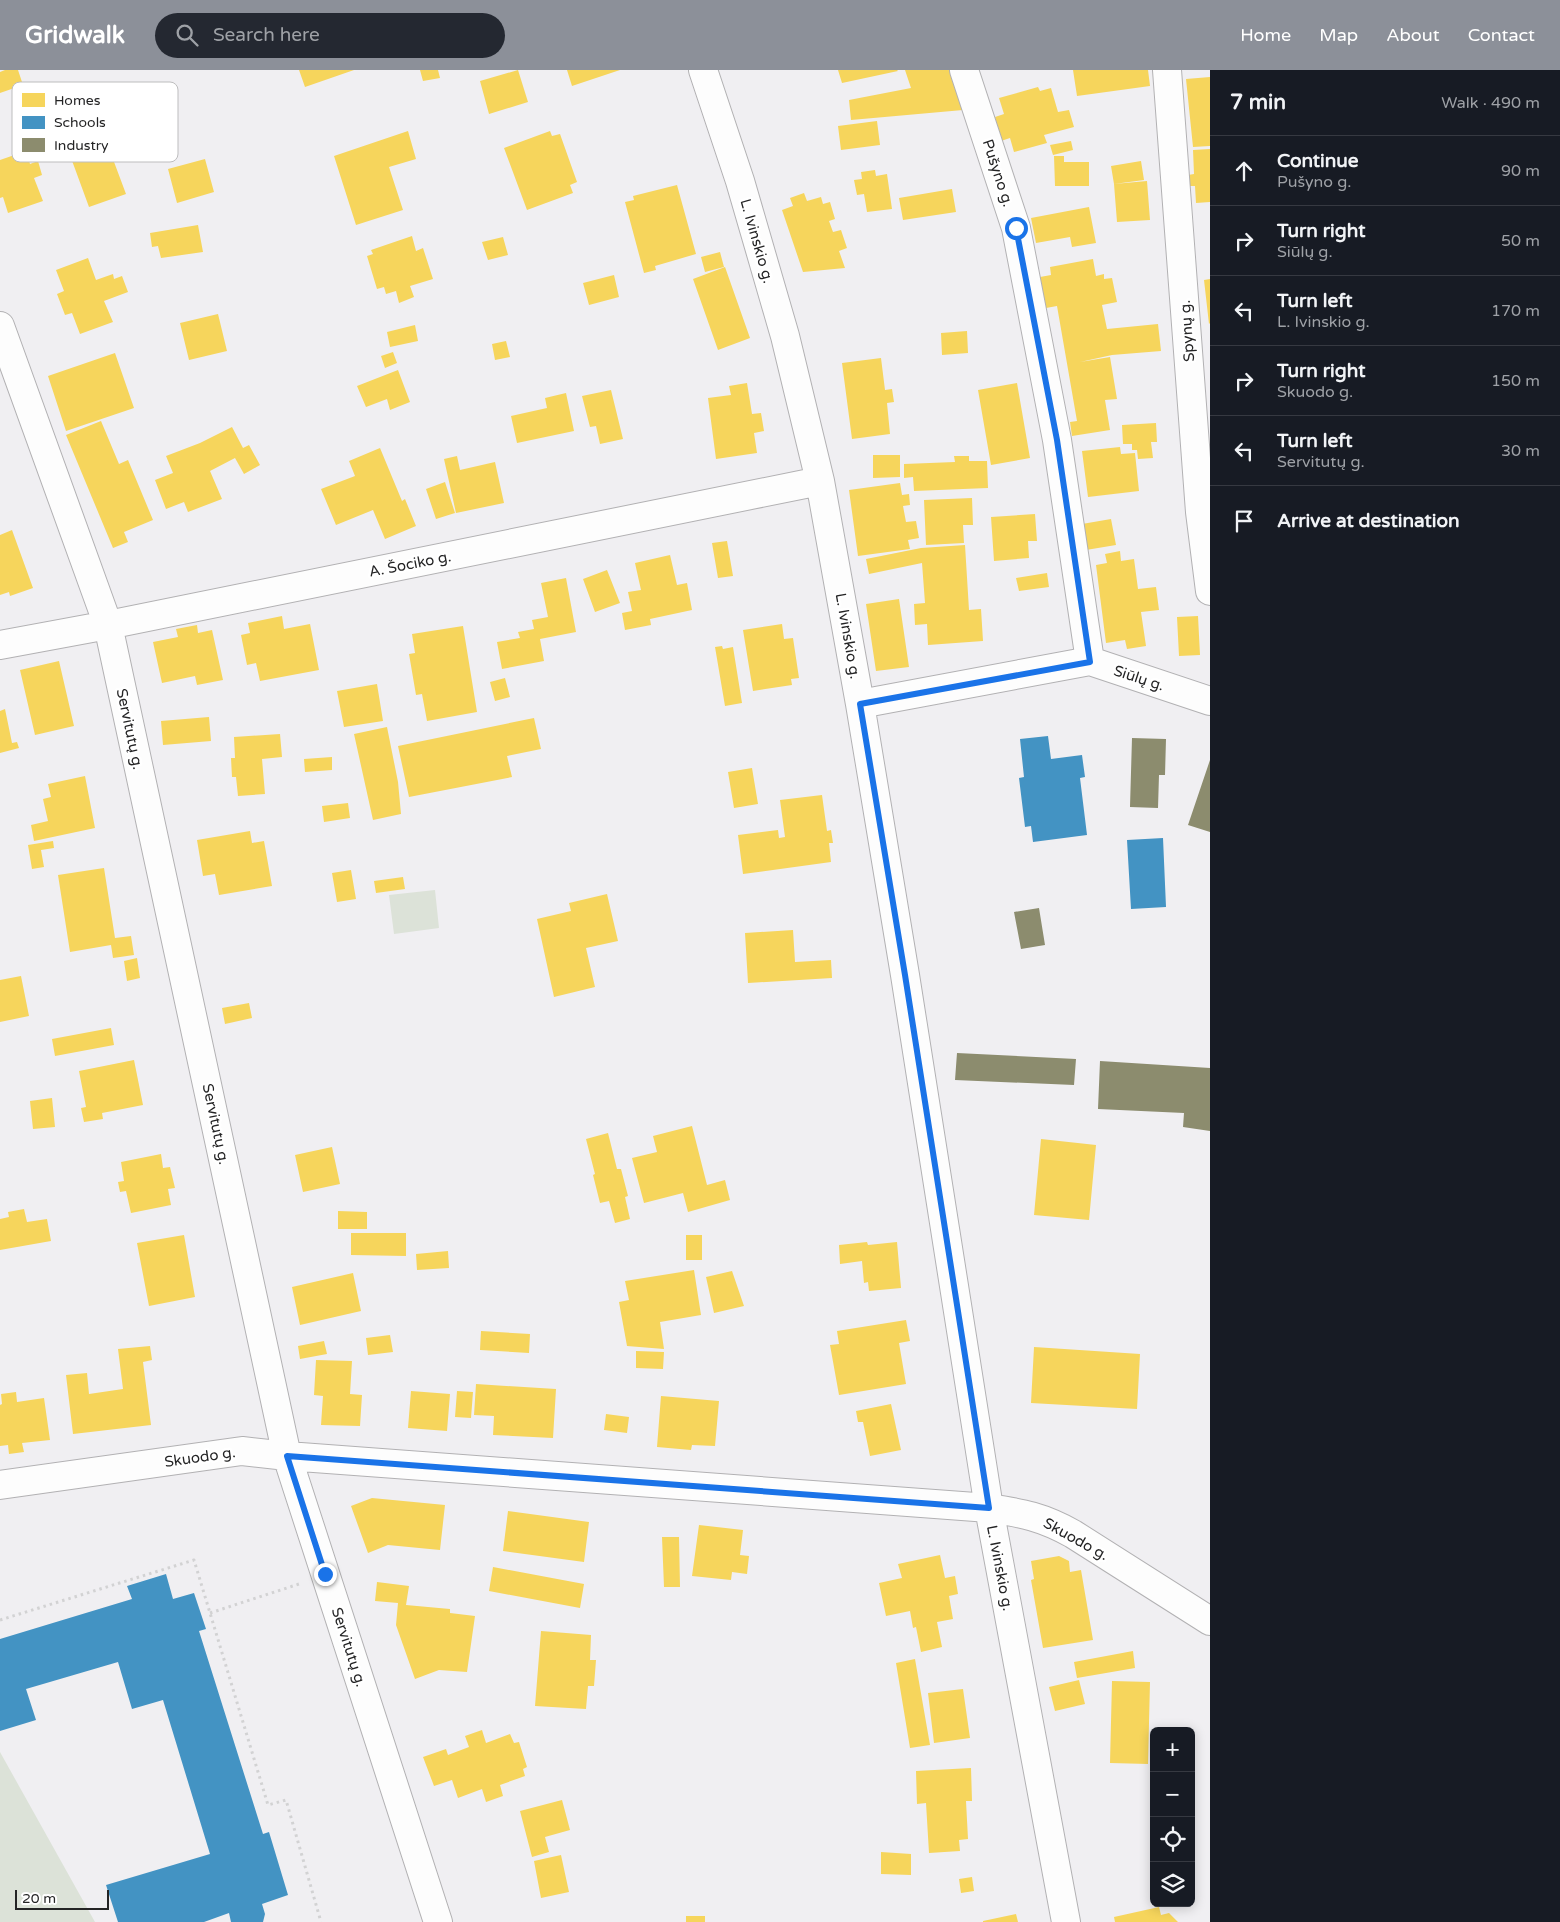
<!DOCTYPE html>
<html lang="en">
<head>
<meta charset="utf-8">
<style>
  :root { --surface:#171b24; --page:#242831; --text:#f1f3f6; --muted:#9ea1a6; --line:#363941; --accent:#8c9099 }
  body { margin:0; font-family:"Varela Round",sans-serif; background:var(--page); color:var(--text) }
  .controls { position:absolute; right:15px; bottom:15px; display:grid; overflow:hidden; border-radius:8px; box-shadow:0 2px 12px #0003 }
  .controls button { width:45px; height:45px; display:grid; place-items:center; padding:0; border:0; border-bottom:1px solid var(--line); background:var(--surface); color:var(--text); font:25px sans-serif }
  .scale { position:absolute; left:15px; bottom:12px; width:94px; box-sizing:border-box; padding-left:5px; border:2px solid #242425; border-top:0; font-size:14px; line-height:18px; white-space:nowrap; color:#242425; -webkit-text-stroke:4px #fff; paint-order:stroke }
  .stop { position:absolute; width:15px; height:15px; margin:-11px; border:4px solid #1a73e8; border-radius:50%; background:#fff }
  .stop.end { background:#1a73e8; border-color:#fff; box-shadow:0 1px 5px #0008 }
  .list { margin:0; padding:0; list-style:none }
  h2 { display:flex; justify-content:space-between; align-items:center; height:65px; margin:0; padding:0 20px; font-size:21px }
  h2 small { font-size:16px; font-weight:400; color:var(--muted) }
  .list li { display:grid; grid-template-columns:32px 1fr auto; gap:15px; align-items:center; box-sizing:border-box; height:70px; padding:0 20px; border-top:1px solid var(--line) }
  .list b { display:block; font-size:19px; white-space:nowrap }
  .list p { margin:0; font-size:16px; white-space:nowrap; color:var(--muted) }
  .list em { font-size:16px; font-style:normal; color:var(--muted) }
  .icon { flex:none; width:28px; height:28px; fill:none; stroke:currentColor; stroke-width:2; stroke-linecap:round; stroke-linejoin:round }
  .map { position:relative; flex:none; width:1210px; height:1852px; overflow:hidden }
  header { display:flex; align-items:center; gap:30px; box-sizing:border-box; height:70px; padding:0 25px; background:var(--accent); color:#fff }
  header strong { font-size:24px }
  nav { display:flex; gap:28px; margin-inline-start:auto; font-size:18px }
  .search { width:350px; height:45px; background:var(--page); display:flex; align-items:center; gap:12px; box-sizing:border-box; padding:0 18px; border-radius:28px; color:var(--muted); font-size:19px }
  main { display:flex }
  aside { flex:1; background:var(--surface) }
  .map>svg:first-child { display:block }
  .green { fill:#dce2d8 }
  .homes { fill:#f6d55c }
  .schools { fill:#4393c3 }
  .industry { fill:#8c8c6e }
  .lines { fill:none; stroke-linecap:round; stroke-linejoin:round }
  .minor-casing { stroke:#b2b1b3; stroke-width:30 }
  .path { stroke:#d2d2d3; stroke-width:3; stroke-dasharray:2.5 4; stroke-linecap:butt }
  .minor { stroke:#fdfdfd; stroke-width:28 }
  .route { stroke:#1a73e8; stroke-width:6 }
  .labels { text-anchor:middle; stroke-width:5; stroke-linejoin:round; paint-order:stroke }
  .street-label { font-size:15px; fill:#242425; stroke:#fff }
  .key { fill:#fff; stroke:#bdbdbe; stroke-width:1 }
  .key-label { font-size:14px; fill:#242425 }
</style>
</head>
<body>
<header>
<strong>Gridwalk</strong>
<div class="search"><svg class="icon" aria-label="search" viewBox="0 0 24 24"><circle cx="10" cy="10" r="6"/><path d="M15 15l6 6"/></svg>Search here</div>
<nav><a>Home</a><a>Map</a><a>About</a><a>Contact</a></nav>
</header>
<main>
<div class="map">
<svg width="1210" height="1852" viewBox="0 0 1210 1852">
  <rect width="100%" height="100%" fill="#f0eff2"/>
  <path class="green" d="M435 820 439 858 394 864 389 825Z
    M0 1682 95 1852H0Z"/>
  <path class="homes" d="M5 0H18L23 15 0 23V2Z
    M299 0H354L305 17Z
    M420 0H438L440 8 423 11Z
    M518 0 528 32 489 44 480 11Z
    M567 0H620L572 16Z
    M838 0H897L898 1 842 13Z
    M905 0H950L963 40 851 50 849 30 911 18Z
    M1073 0H1148L1150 16 1077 26Z
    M1210 7V76L1193 77 1186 9Z
    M1038 17 1040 21 1051 18 1058 42 1069 40 1074 57 1044 65 1047 73 1014 82 1010 68 1001 71 995 47 1004 44 999 28Z
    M92 33 126 124 89 137 56 47Z
    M877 51 880 75 841 80 838 56Z
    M408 61 416 89 389 97 403 140 356 155 334 86Z
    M550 61 552 66 560 64 577 112 570 115 573 123 527 140 504 78Z
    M1071 71 1073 80 1053 85 1050 75Z
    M1210 79V132L1196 133 1195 116H1189L1188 105 1194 104 1193 80Z
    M26 81 30 94 38 91 42 105 34 108 43 131 8 143 3 127 0 128V90Z
    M1054 86H1064V92H1089V116H1055Z
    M205 89 214 122 177 133 168 99Z
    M1141 91 1144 110 1114 114 1111 96Z
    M875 100 876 106 887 104 892 139 867 142 864 124 857 125 854 110 862 109 861 102Z
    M1147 111 1150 150 1117 152 1114 114Z
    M677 115 696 184 655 196 656 200 644 203 625 132 634 130 633 126Z
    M952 119 956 142 903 150 899 128Z
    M804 123 807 131 821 127 823 134 830 132 835 149 829 151 833 162 841 160 847 178 839 181 845 198 803 202 782 140 793 136 790 128Z
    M1089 137 1096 173 1072 177 1070 167 1036 173 1031 148Z
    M198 155 203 182 161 188 158 176 152 177 150 163Z
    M412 166 416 181 423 178 433 209 410 216 414 227 399 233 396 221 386 224 384 217 377 219 367 186 373 184 371 180Z
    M503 167 508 185 488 190 482 172Z
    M720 182 724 197 705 202 701 187Z
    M88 188 96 210 113 204 114 209 122 206 128 222 104 231 113 252 80 264 72 243 65 245 57 224 64 221 56 200Z
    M1093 189 1096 206 1104 204V209L1112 208 1117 232 1102 235 1107 259 1158 254 1161 281 1112 285 1080 292 1110 287 1117 329 1105 330 1110 360 1072 366 1070 352 1077 351 1057 236 1046 238 1040 207 1051 205 1050 197Z
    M725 197 750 268 718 280 693 209Z
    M614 205 619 227 589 235 583 213Z
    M1210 209V253L1209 254 1204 210Z
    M218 244 227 281 189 290 180 253Z
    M415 255 418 271 390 277 387 262Z
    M967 261 968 283 942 285 941 263Z
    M506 271 510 287 495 290 492 274Z
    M393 282 397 293 385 298 381 286Z
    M115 283 134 338 66 361 48 306Z
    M881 288 885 320 892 319 894 332 887 333 890 364 852 369 842 293Z
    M398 300 410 332 390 340 387 329 366 337 357 316Z
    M747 313 752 344 761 343 764 361 754 363 757 383 716 389 708 328 731 325 729 316Z
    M1017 313 1030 388 991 395 978 320Z
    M611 320 623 369 600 374 596 356 590 357 582 326Z
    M566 323 574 361 517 373 511 346 547 338 545 328Z
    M101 351 119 394 128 390 153 450 124 462 128 472 113 478 66 365Z
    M1156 353 1157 372H1151L1153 388 1138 389 1137 380H1132V374H1123L1122 355Z
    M232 357 243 378 249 375 260 395 244 404 235 388 210 401 222 429 188 442 184 432 166 439 155 410 173 403 166 386 200 373Z
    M1120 377 1121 384 1135 383 1139 421 1088 427 1082 381Z
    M380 378 402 431 405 429 416 456 385 469 373 440 336 455 321 419 355 406 349 391Z
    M873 385H900V407L873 408Z
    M457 386 460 400 495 392 504 433 456 443 444 389Z
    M954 386H969V391H987L988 418 914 421 913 407 904 408V394L955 392Z
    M445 412 455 443 436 449 426 419Z
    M900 413 902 425 909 424 910 435 903 436 906 452 916 451 919 468 908 470 910 479 858 486 849 420Z
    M972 428 973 455H963L964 473 926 475 924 430Z
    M1035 444 1037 471H1028L1029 488 994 491 991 447Z
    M1111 449 1116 475 1086 480 1082 454Z
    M12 460 33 518 10 526 9 522 0 525V465Z
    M727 471 733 506 718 508 712 473Z
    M965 475 969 540 981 539 983 571 928 575 927 554 915 555 914 534 925 533 922 493 869 504 866 489 921 478Z
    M1120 481 1121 491 1134 489 1138 519 1156 517 1159 540 1141 542 1146 576 1127 579 1125 570 1106 573 1096 495 1107 493 1105 484Z
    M670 485 677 515 687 513 692 540 650 549 651 555 625 560 622 543 632 541 628 522 641 520 635 493Z
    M607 500 620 533 595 542 583 509Z
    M1047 503 1049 517 1019 521 1016 508Z
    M566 508 576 562 540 569 544 591 502 599 497 572 520 568 518 562 534 559 532 550 548 547 541 513Z
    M899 529 909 597 876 601 866 534Z
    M282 546 284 559 310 554 319 600 260 611 256 593 247 595 241 565 250 563 248 553Z
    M1198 546 1200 585 1179 586 1177 547Z
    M782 554 784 569 793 568 799 608 791 609 792 615 753 621 743 560Z
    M197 555 198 563 212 560 223 610 197 615 195 606 162 613 153 572 178 567 176 559Z
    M463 556 477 642 427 651 422 624 416 625 409 584 415 583 412 564Z
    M722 576 723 579 733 577 742 633 725 636 715 577Z
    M59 591 74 656 35 665 20 600Z
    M505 608 510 627 495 631 490 612Z
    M377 614 383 651 344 657 337 621Z
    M5 639 12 673 17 672 19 678 0 683V641Z
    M209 647 211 671 163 675 161 651Z
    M534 648 541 679 507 686 512 707 409 727 398 676Z
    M387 657 398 712 401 744 373 750 354 664Z
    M280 664 282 687 262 689 265 724 238 726 236 707H232L231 688H235L234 667Z
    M332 687V700L305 702 304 689Z
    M752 698 758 734 734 738 728 702Z
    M85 706 95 758 34 771 31 755 48 751 43 729 51 727 48 714Z
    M822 725 827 761 831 760 833 773H829L831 792 743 804 738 765 778 760 779 768 785 767 780 730Z
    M348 733 350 748 324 752 322 736Z
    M250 761 252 773 264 771 272 816 219 825 215 804 203 806 197 770Z
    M53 771 54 778 41 780 44 797 32 799 28 775Z
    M104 798 115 868 131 866 134 885 113 888 111 875 70 882 58 805Z
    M351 800 356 829 337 832 332 803Z
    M403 807 405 819 376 823 374 811Z
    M607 824 618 871 586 878 595 917 554 927 537 849 571 841 569 833Z
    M793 860 795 892 831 890 832 908 748 913 745 863Z
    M137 888 140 908 127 911 124 891Z
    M21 906 29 946 0 952V910Z
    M249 933 252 948 225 954 222 938Z
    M111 958 114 975 55 986 52 969Z
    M134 990 143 1035 102 1043 103 1049 84 1052 81 1038 86 1037 79 1001Z
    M52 1028 55 1057 33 1059 30 1031Z
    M692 1056 707 1115 725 1110 730 1130 688 1142 683 1123 644 1133 632 1088 657 1082 653 1066Z
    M608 1063 617 1099H621L628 1126 625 1127 630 1149 615 1153 609 1131 600 1133 593 1105 595 1104 586 1069Z
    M1041 1069 1096 1075 1089 1150 1034 1145Z
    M332 1077 340 1114 303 1122 295 1085Z
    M161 1084 163 1098 170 1097 175 1118 168 1119 171 1135 131 1143 126 1121 120 1122 118 1112 124 1111 121 1092Z
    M24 1139 27 1152 47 1149 51 1171 0 1180V1149L9 1147 8 1142Z
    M338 1141 367 1142V1159H338Z
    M351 1163H406V1186L351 1185Z
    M184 1165 195 1227 149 1236 137 1173Z
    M686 1165H702V1190H686Z
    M867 1172 868 1175 897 1172 901 1218 869 1221 868 1212 864 1213 862 1191 840 1194 839 1175Z
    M448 1181 449 1198 417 1200 416 1184Z
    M694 1200 701 1245 660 1252 664 1279 627 1276 619 1232 629 1230 625 1211Z
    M732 1201 744 1236 714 1243 706 1207Z
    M353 1203 361 1241 300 1255 292 1217Z
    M906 1250 910 1271 899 1273 906 1314 839 1325 830 1275 839 1274 837 1261Z
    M481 1261 530 1264 529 1283 480 1280Z
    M390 1265 393 1282 368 1285 366 1268Z
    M324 1271 327 1284 300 1289 298 1276Z
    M150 1276 152 1290 143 1292 151 1355 73 1364 66 1305 87 1303 89 1324 123 1319 118 1279Z
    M1034 1277 1140 1284 1137 1339 1031 1333Z
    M636 1281 664 1282 663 1299 636 1298Z
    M316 1290 352 1291 350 1324 362 1325 360 1356 321 1355 323 1326 314 1325Z
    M476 1314 556 1319 553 1368 493 1365 494 1346 474 1345Z
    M411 1321 450 1324 447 1361 408 1358Z
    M457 1321 473 1322 471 1348 455 1347Z
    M16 1322 17 1332 44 1328 50 1370 22 1373 24 1382 9 1384 8 1375 0 1376V1335L2 1334 1 1324Z
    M661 1326 719 1331 715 1376 692 1375 691 1380 657 1377Z
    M891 1334 901 1380 870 1386 863 1352H858L856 1341Z
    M606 1344 629 1347 627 1363 604 1360Z
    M372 1428 445 1435 440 1480 388 1475 368 1483 351 1436Z
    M508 1441 589 1452 584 1492 503 1481Z
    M699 1455 743 1460 740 1485 749 1486 747 1504 732 1502 731 1510 692 1506Z
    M662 1467H679L680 1517H664Z
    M940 1485 945 1508 955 1506 958 1524 949 1526 953 1549 937 1552 942 1577 921 1582 916 1557 913 1558 910 1541 886 1546 879 1513 902 1508 898 1494Z
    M1059 1486 1069 1491 1070 1502 1081 1500 1093 1570 1043 1578 1031 1510 1034 1509 1031 1491Z
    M493 1497 584 1514 580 1538 489 1521Z
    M377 1512 409 1516 406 1535 450 1539V1543L475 1546 467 1602 439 1600 415 1609 396 1555 398 1533 375 1531Z
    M541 1561 591 1565 590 1590H596L594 1616H588L586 1639 535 1636Z
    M1133 1581 1135 1598 1077 1608 1074 1592Z
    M915 1589 930 1675 910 1678 896 1593Z
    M1079 1610 1085 1634 1055 1641 1049 1617Z
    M1112 1611 1150 1612 1148 1694 1110 1693Z
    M963 1619 970 1668 934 1673 928 1623Z
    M482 1660 486 1673 510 1664 514 1673 519 1672 527 1697 523 1699 525 1706 500 1715 503 1726 486 1732 482 1719 458 1728 452 1710 434 1716 423 1687 446 1679 448 1685 469 1677 465 1666Z
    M971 1698 972 1731H966L968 1769 959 1770 960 1781 929 1783 926 1733 917 1734 916 1701Z
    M562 1730 570 1760 545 1767 549 1782 532 1787 520 1741Z
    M881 1782 911 1784V1805L881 1804Z
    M561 1785 569 1822 541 1828 534 1791Z
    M972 1807 974 1821 961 1823 959 1809Z
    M1159 1837 1161 1845 1169 1843 1178 1852H1115L1114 1847Z
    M1016 1844 1018 1852H983V1851Z
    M686 1846H705V1852H686Z"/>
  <path class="schools" d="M1048 666 1051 689 1082 685 1085 707 1080 708 1087 765 1033 772 1031 756 1025 757 1019 708 1024 707 1020 669Z
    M1163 768 1166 837 1131 839 1127 770Z
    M166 1504 173 1529 194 1523 206 1559 199 1561 263 1764 269 1762 288 1825 262 1834 265 1844 263 1852H231L229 1843 204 1852H118L106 1815 210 1784 163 1630 132 1639 118 1592 26 1619 36 1650 0 1661V1569L132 1529 127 1516Z"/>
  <path class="industry" d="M1132 668 1166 669 1165 705H1159L1158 738 1130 737Z
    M1210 690V762L1188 755Z
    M1039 838 1045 875 1021 879 1014 842Z
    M957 983 1076 989 1074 1015 955 1010Z
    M1100 991 1210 998V1061L1183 1057 1184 1043 1098 1039Z"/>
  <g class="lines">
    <g class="minor-casing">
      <path id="minor" d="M703 0 740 111 785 266 820 411 860 634 905 905 989 1438 1066 1852
        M964 0 1016 158 1057 370 1090 591
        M1167 0 1200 442 1210 521
        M0 256 108 555 287 1386 438 1852
        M0 575 108 555 820 411
        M860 634 1090 591 1210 631
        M0 1415 242 1381 287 1386 989 1438C1022 1443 1043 1447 1073 1464L1210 1551"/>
    </g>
    <path class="path" d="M210 1543 299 1514
      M0 1550 194 1490 268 1735 286 1730 321 1852"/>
    <use href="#minor" class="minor"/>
  </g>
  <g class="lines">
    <path class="route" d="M325 1504 287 1386 989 1438 905 905 860 634 1090 592 1057 370 1016 158"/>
  </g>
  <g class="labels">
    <g class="street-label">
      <text transform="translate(998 103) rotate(72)" y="5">Pušyno g.</text>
      <text transform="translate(757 171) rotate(74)" y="5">L. Ivinskio g.</text>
      <text transform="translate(1187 261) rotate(-94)" y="5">Spynų g.</text>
      <text transform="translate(410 494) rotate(-11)" y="5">A. Šociko g.</text>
      <text transform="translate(848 566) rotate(80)" y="5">L. Ivinskio g.</text>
      <text transform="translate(1139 608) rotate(18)" y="5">Siūlų g.</text>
      <text transform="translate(130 659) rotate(78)" y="5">Servitutų g.</text>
      <text transform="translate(216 1054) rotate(78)" y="5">Servitutų g.</text>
      <text transform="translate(200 1387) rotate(-8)" y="5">Skuodo g.</text>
      <text transform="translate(1076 1469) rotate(29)" y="5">Skuodo g.</text>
      <text transform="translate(1000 1498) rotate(79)" y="5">L. Ivinskio g.</text>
      <text transform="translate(349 1577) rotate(72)" y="5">Servitutų g.</text>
    </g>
  </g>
  <rect x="12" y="12" width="166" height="80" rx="8" class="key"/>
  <rect x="22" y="23" width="23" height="14" fill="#f6d55c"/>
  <rect x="22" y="46" width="23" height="13" fill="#4393c3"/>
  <rect x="22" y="68" width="23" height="14" fill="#8c8c6e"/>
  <g class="key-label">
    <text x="54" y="35">Homes</text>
    <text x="54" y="57">Schools</text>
    <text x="54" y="80">Industry</text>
  </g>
</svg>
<div class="controls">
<button>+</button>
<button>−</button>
<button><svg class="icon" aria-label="locate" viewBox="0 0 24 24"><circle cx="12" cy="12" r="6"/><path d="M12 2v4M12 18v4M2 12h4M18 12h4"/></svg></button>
<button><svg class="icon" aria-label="layers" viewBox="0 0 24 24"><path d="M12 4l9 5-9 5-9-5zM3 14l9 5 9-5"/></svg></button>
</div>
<div class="scale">20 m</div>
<div class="stop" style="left:1016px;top:158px"></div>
<div class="stop end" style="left:325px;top:1504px"></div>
</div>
<aside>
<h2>7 min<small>Walk · 490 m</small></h2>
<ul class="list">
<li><svg class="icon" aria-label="ahead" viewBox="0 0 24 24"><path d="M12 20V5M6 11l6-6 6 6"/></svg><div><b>Continue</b><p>Pušyno g.</p></div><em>90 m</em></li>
<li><svg class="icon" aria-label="right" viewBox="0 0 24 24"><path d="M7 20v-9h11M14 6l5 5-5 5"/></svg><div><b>Turn right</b><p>Siūlų g.</p></div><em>50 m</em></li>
<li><svg class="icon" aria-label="left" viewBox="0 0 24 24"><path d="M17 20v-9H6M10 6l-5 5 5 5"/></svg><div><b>Turn left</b><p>L. Ivinskio g.</p></div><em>170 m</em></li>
<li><svg class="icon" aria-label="right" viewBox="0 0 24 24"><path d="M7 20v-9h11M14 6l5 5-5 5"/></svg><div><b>Turn right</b><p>Skuodo g.</p></div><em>150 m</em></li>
<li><svg class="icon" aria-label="left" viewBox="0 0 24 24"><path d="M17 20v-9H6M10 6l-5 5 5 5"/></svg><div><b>Turn left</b><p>Servitutų g.</p></div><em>30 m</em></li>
<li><svg class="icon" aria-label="arrive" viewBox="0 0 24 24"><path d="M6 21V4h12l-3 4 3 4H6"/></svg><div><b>Arrive at destination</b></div></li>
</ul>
</aside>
</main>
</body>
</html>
